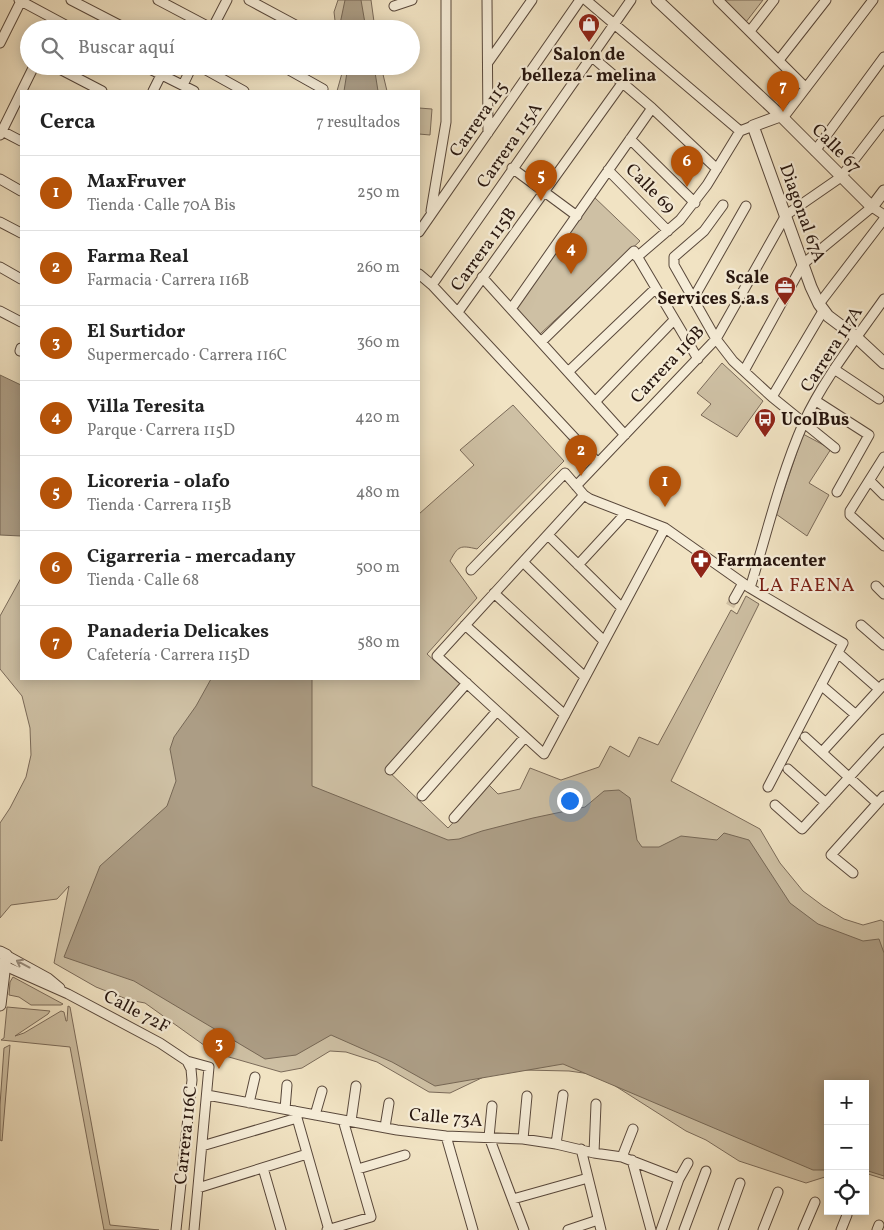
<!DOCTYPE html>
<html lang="es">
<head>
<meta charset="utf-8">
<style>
  :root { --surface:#fff; --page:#f2f2f2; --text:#222; --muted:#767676; --line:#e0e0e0; --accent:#b45309 }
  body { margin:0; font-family:Vollkorn,serif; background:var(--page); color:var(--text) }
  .controls { position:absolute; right:15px; bottom:15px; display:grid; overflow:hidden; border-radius:0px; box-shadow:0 2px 12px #0003 }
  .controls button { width:45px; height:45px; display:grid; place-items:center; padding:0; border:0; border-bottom:1px solid var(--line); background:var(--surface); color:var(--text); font:25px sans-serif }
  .you { position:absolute; left:569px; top:800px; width:18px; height:18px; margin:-12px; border:4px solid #fff; border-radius:50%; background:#1a73e8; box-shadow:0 0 0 8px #1a73e833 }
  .badge { display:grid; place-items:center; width:32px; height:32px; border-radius:50%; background:var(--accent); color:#fff; font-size:16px; font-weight:700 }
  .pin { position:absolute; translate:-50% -41px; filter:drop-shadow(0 1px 2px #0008) }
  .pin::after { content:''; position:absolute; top:26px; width:18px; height:15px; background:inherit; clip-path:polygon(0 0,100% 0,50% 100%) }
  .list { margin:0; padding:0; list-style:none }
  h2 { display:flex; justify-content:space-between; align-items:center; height:65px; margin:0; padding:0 20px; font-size:21px }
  h2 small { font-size:16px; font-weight:400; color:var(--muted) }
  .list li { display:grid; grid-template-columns:32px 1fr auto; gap:15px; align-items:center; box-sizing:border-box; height:75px; padding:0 20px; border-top:1px solid var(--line) }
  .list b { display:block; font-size:19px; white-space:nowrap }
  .list p { margin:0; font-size:16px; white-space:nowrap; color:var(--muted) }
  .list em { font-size:16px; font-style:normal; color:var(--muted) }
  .icon { flex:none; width:28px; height:28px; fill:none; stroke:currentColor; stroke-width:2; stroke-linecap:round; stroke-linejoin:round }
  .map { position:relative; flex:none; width:884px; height:1230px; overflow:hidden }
  .search { position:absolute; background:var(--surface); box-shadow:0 2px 12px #0003; left:20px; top:20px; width:400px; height:55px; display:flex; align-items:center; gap:12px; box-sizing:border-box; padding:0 18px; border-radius:28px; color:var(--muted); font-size:19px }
  .panel { position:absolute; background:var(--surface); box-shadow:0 2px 12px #0003; left:20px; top:90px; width:400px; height:590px; border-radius:0px }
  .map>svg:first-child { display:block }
  .green { fill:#cec0a4; stroke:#7a6a59 }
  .water { fill:#ac9d85; stroke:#766755 }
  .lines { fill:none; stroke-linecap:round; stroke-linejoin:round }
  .minor-tunnel { stroke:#d3c4a8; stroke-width:9; stroke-dasharray:9 4.5; stroke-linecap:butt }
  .minor-casing { stroke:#59483b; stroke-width:11 }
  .tertiary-casing { stroke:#59483b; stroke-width:13 }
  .minor { stroke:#f6edd8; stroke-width:9 }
  .tertiary { stroke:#f6edd8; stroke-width:11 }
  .oneway { stroke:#988c7d }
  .labels { text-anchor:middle; stroke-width:4.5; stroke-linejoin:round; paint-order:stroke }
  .poi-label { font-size:18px; font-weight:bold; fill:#26150e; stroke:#f6edd8; text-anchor:start }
  .street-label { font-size:18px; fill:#26150e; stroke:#f6edd8 }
  .neighbourhood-label { font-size:19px; letter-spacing:1px; fill:#7a1f14; stroke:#f6edd8 }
</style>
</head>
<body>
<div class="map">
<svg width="884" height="1230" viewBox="0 0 884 1230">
  <rect width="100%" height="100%" fill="#f1e3c3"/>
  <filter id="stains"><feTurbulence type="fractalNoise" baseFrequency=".004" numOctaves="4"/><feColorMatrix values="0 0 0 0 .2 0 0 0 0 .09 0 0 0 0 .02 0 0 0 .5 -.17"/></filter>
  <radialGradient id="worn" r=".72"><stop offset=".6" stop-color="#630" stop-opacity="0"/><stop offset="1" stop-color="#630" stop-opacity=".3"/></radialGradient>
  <path class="green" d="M338 0H371L375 29H336L334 12Z
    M723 0H763L746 22Z
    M344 66H381L387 91H337Z
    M419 108 432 109 430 135 419 134Z
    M593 196 640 241 540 334 515 307Z
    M722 363 763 401 737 437 701 415 711 404 697 393Z
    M513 405 564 461 477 549C460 545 458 546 450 561L477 598 427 654 460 684 386 769 448 828 489 785 498 794 520 789 530 768 561 780 599 767 610 746 629 757 639 737 658 745 731 610 737 614 746 596 759 604 671 781 760 829 780 863 803 891 823 906 844 919 863 925 881 920 884 922V1179L865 1173V1084H828V1176L806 1183 739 1161 706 1140 686 1131 598 1075 569 1071 524 1070 492 1073 450 1093 429 1092 377 1062 346 1052 330 1051 302 1068 281 1072 215 1053 145 1003 129 1000 96 987 54 963 69 886 57 899 11 905 0 918V823L10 808 26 777 31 755 30 728 22 696 0 669V616L21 578V679H419V514L474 465 460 450Z
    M803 434 831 449 809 483 829 495 807 536 776 514Z
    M13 977 63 1004 61 1005H31L19 997 9 995 10 982Z
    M68 1006 70 1007 110 1225 159 1230H104L70 1047 1 1040 4 1038 7 1007 50 1011 48 1014 15 1036 24 1033 61 1011 64 1012 66 1021H67Z
    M10 1045 2 1141 0 1140V1105L4 1048Z"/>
  <path class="water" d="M345 0H361L366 29H341L340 24Z
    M348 66H374L378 91H344Z
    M0 375 21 385V536L0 535Z
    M211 679H312V786L448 840 459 839 482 831 533 818 585 807 604 791 619 790 630 798 637 840 642 847H659L681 836 717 840 724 833 749 840 790 903 818 924 863 941 879 939 884 953V1176L865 1170V1084H828V1170H813L563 1064 435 1086 392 1062 331 1035 296 1055 265 1059 134 981 64 957 100 866 167 806 176 781 170 749 174 737 196 706Z"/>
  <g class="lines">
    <path class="minor-tunnel" d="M730 606 734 599"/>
    <g class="minor-casing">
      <path id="minor" d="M19 0 73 29
        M71 0 127 29
        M158 0 213 29
        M249 0 303 29
        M487 0 488 133
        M586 0 740 131
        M718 0 806 88
        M394 6 412 0
        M212 29 227 0
        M750 31 774 0
        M0 43 21 1
        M591 56 652 108 717 169
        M779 60 826 0
        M489 61 532 0
        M54 66 102 91
        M144 66 194 91
        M199 66 244 91
        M282 66 323 89 322 91
        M183 85 192 66
        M153 91 161 75
        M783 118 873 0
        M0 130 21 141
        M0 135 34 66
        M630 139 695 203
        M815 151 884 57
        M512 168 577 216
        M608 170 668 231
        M0 179 21 191
        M723 205 704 231 674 257V265L716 339 733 361 772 397 835 448
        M431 211 446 122V0
        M0 222 21 233
        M419 232 580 0
        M637 257 680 220 707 185 740 131 753 126
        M0 267 21 279
        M419 274 432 285 598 463
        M482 277 625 435
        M432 285 631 0
        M693 299 746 206
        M819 304 884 219
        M511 309 652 108
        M0 311 21 322
        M458 312 623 82
        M541 342 634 251 698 359
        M20 351 21 348
        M834 369 879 399
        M744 371 803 264 872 207 884 215
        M568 372 656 288
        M772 397 823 311
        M816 401 869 435 837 492
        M595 402 674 320
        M884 457 850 511V515L884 546
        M870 481 884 495
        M576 486 716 339 786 215 841 177 884 121
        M584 495 437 656 544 754 665 528
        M548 535 622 608
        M523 562 604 641
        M578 565 625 514
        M471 570 565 473 584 495 590 499 665 528 750 588 843 643 768 787
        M876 586 884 594
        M750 588C767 533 780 477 803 424 824 378 856 339 884 299
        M494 593 585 677
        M734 599 743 583
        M465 625 565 715
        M861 625 884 645
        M838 653 879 689
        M821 685 856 715
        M805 737 877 803
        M822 752 884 684
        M788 769 826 803
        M390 770 467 683
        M422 796 497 711
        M775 805 802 829 884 739
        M454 818 525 737
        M853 873 831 855 884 796
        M6 955 48 978 60 988
        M5 966 68 994 160 1043 187 1061 209 1067 194 1230
        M207 1095 397 1130 446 1136 523 1139 556 1144 594 1153 622 1157 679 1179
        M249 1103 255 1077
        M492 1106 489 1137 524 1230
        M285 1109 287 1085
        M295 1111 329 1230
        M315 1115 322 1091
        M351 1121 356 1086
        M385 1127 389 1103
        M446 1136 473 1230
        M523 1139 527 1096
        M556 1144 563 1095
        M202 1146 297 1118
        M581 1149 601 1230
        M594 1153 596 1104
        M622 1157 633 1129
        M632 1160 651 1230
        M263 1168 281 1230
        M358 1169 405 1155
        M198 1188 307 1154
        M513 1199 588 1178
        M176 1230 192 1080 191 1069 187 1061
        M327 1230 371 1217 343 1120
        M568 1230 598 1220
        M661 1230 679 1179 688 1163
        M684 1230 706 1171
        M723 1230 740 1183
        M763 1230 778 1192
        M803 1230 815 1202
        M841 1230 847 1215
        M877 1230 879 1225"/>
    </g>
    <g class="tertiary-casing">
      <path id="tertiary" d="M657 0 783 118 872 207 884 191
        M780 116 753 126 811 287 819 304 828 316 856 337 884 363
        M0 952 6 955 0 1005"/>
    </g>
    <use href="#minor" class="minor"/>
    <use href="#tertiary" class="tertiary"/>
  </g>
  <defs><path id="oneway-shaft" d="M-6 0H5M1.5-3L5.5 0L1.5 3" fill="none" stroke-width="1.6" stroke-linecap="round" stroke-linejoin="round" transform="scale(1.25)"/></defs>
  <use class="oneway" href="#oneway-shaft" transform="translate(23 964) rotate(-152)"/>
  <defs>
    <g id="shop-pin" transform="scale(1.125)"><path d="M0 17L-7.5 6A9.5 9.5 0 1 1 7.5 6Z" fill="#8f2418" stroke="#f6edd8"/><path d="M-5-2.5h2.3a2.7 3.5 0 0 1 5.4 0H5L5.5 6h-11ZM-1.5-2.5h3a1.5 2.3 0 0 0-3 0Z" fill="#fff"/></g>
    <g id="office-pin" transform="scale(1.125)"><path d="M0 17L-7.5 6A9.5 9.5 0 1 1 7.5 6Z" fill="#8f2418" stroke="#f6edd8"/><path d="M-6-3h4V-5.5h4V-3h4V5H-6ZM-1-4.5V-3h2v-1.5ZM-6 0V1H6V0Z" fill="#fff"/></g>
    <g id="bus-pin" transform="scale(1.125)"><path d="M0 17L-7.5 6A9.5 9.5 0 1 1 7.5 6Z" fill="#8f2418" stroke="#f6edd8"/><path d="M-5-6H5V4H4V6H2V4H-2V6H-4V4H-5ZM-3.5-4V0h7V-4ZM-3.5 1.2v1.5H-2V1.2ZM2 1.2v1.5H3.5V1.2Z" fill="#fff"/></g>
    <g id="pharmacy-pin" transform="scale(1.125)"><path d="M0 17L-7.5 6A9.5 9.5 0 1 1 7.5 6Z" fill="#8f2418" stroke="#f6edd8"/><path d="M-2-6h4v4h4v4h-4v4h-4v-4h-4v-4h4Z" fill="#fff"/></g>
  </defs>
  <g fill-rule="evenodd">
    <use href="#shop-pin" x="589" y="24"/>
    <use href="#office-pin" x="785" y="287"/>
    <use href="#bus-pin" x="765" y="419"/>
    <use href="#pharmacy-pin" x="701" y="560"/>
  </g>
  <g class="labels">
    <g class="poi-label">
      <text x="589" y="60" text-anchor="middle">Salon de<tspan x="589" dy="21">belleza - melina</tspan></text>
      <text x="769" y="283" text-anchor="end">Scale<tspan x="769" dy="21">Services S.a.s</tspan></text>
      <text x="781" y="425">UcolBus</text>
      <text x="717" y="566">Farmacenter</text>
    </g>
    <g class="street-label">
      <text transform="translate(478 119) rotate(-55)" y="6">Carrera 115</text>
      <text transform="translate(509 145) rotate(-55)" y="6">Carrera 115A</text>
      <text transform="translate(837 148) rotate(45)" y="6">Calle 67</text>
      <text transform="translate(651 188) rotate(45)" y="6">Calle 69</text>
      <text transform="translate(803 213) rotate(70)" y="6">Diagonal 67A</text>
      <text transform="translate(483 249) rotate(-54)" y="6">Carrera 115B</text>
      <text transform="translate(831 349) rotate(-57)" y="6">Carrera 117A</text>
      <text transform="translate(667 364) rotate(-47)" y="6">Carrera 116B</text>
      <text transform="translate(137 1011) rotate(28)" y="6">Calle 72F</text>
      <text transform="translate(446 1117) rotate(5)" y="6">Calle 73A</text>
      <text transform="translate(185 1135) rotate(-84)" y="6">Carrera 116C</text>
    </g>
    <g class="neighbourhood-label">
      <text x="807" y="591">LA FAENA</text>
    </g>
  </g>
  <rect width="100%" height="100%" filter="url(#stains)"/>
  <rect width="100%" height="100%" fill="url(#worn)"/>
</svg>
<div class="controls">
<button>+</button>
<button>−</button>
<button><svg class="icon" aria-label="locate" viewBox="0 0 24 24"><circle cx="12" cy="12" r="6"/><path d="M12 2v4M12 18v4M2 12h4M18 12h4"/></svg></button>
</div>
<div class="you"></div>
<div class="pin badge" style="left:665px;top:507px">1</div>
<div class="pin badge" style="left:581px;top:476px">2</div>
<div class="pin badge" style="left:219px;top:1069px">3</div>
<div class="pin badge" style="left:571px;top:274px">4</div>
<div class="pin badge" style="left:541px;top:201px">5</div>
<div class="pin badge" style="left:687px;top:187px">6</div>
<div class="pin badge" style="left:783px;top:112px">7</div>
<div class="search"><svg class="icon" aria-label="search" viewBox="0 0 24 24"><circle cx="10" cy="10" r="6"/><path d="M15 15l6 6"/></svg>Buscar aquí</div>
<section class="panel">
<h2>Cerca<small>7 resultados</small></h2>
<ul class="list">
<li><span class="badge">1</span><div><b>MaxFruver</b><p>Tienda · Calle 70A Bis</p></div><em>250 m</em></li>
<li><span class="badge">2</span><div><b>Farma Real</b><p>Farmacia · Carrera 116B</p></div><em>260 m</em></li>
<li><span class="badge">3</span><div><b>El Surtidor</b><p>Supermercado · Carrera 116C</p></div><em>360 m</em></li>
<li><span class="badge">4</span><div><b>Villa Teresita</b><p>Parque · Carrera 115D</p></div><em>420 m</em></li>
<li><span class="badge">5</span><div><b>Licoreria - olafo</b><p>Tienda · Carrera 115B</p></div><em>480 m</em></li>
<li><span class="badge">6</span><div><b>Cigarreria - mercadany</b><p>Tienda · Calle 68</p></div><em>500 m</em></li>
<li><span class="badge">7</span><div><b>Panaderia Delicakes</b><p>Cafetería · Carrera 115D</p></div><em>580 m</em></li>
</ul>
</section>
</div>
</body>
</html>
